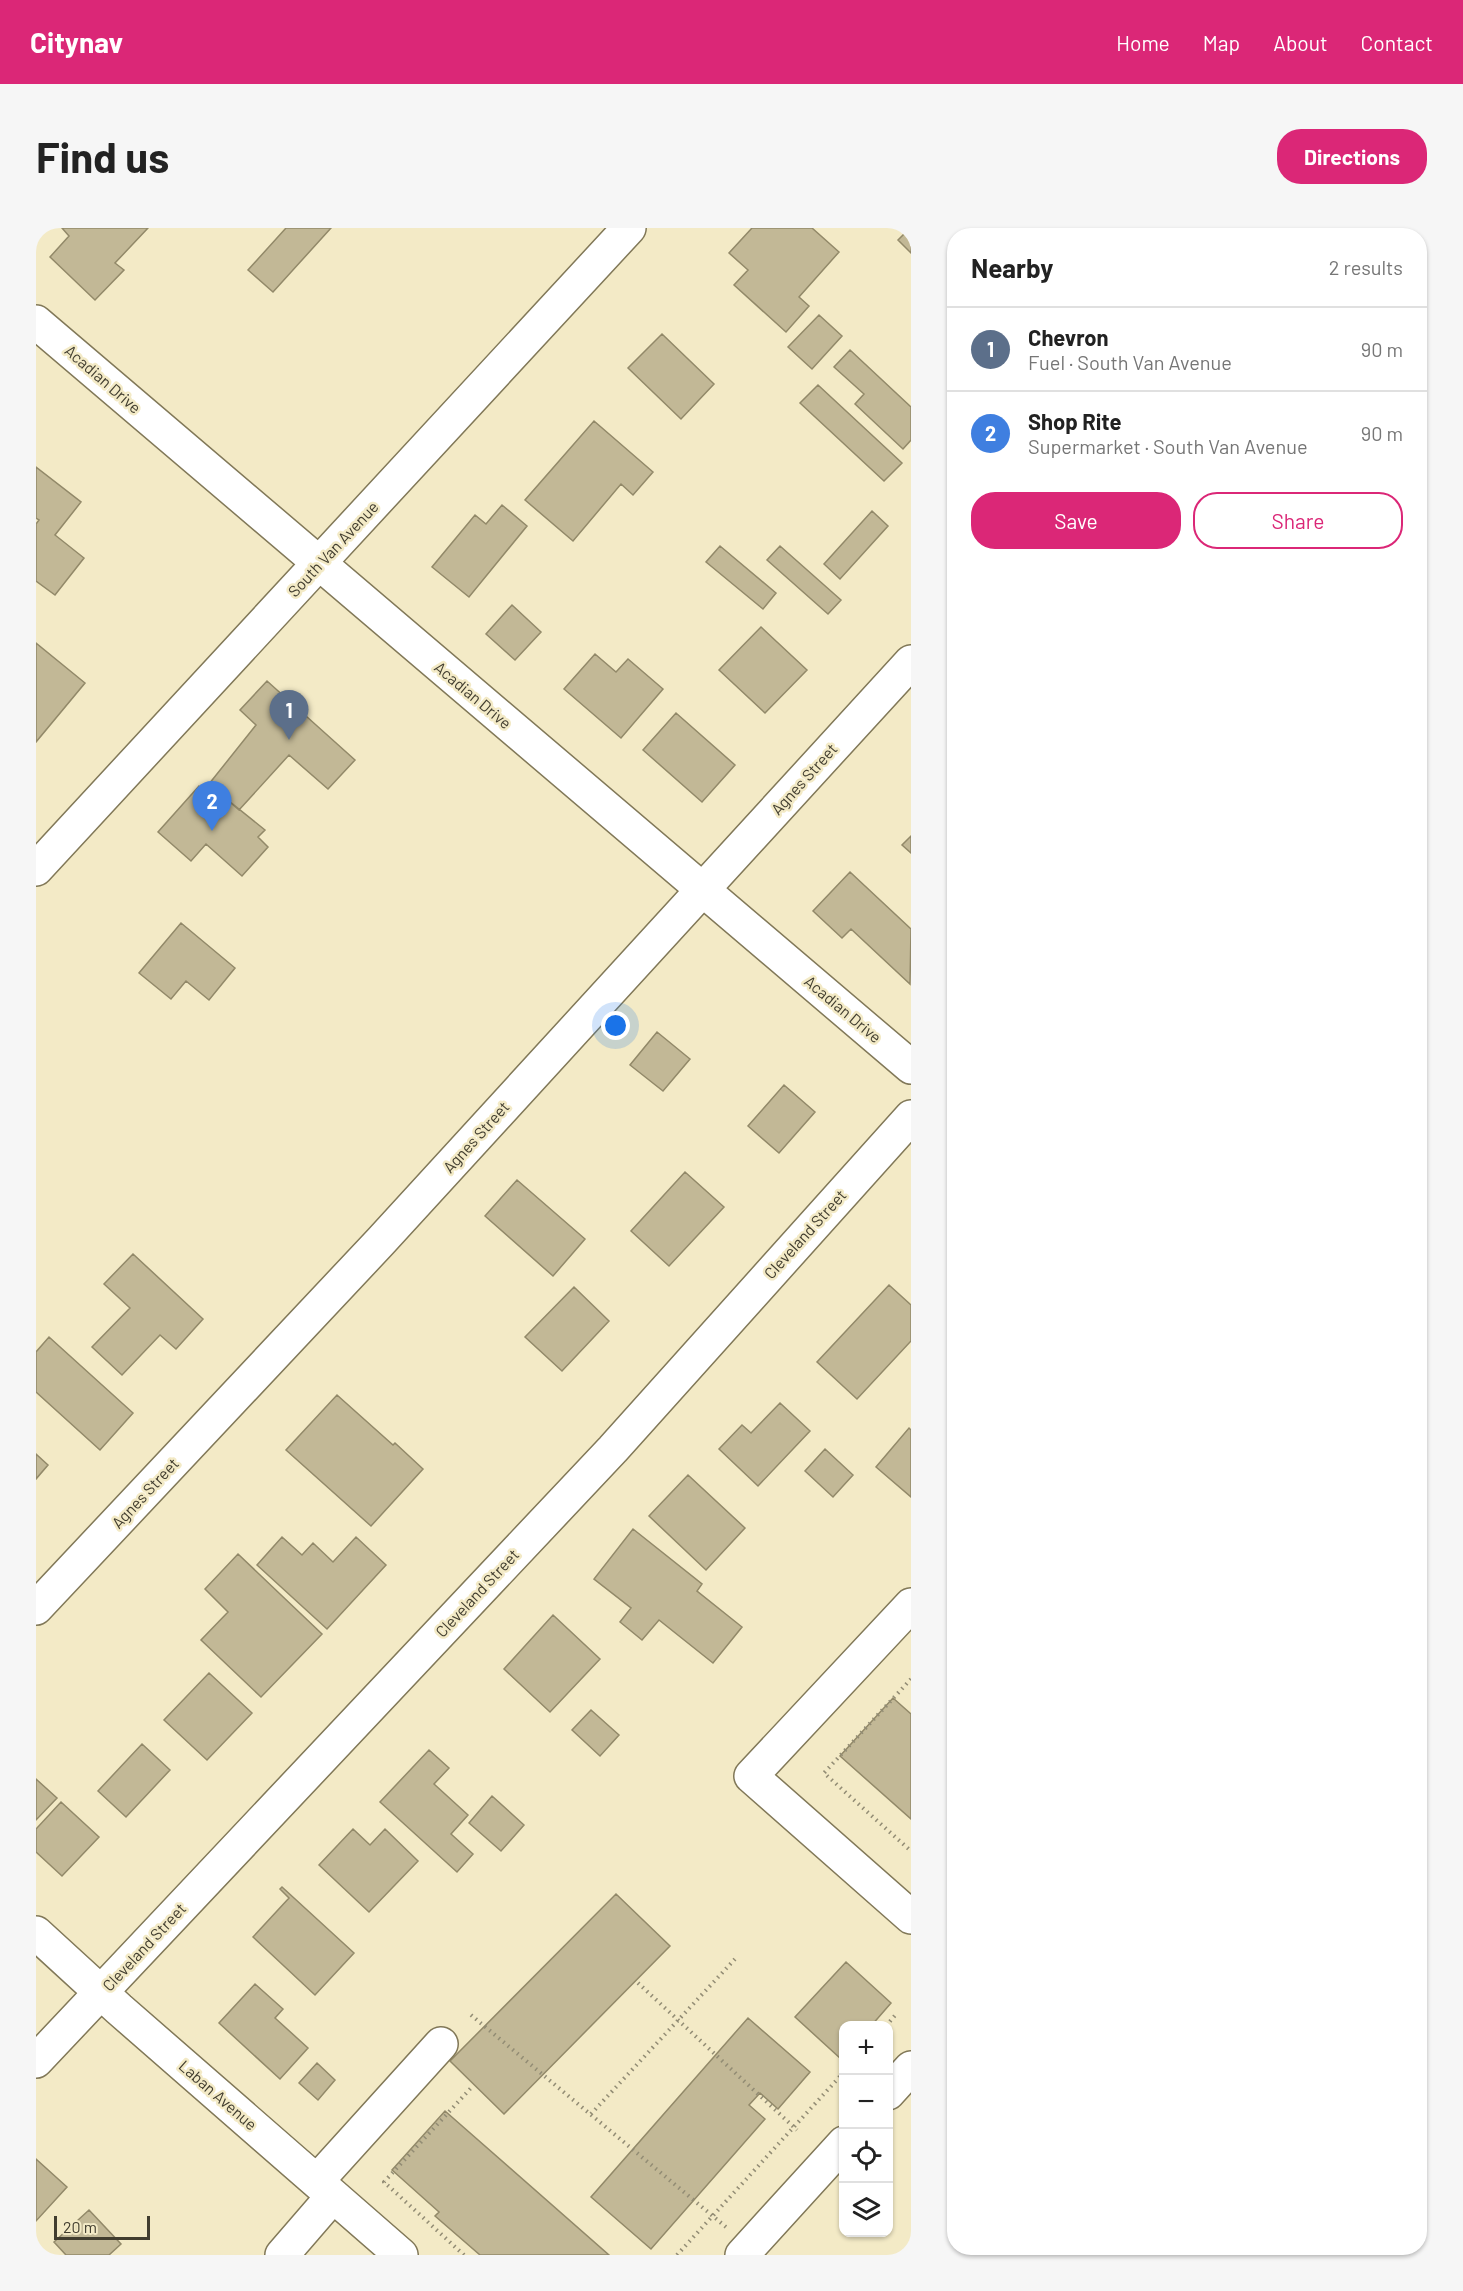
<!DOCTYPE html>
<html lang="en">
<head>
<meta charset="utf-8">
<style>
  :root { --surface:#fff; --page:#f6f6f6; --text:#222; --muted:#767676; --line:#e0e0e0; --accent:#db2777 }
  body { margin:0; font-family:Barlow,sans-serif; background:var(--page); color:var(--text) }
  .controls { position:absolute; right:18px; bottom:18px; display:grid; overflow:hidden; border-radius:12px; box-shadow:0 2px 4px #0004 }
  .controls button { width:54px; height:54px; display:grid; place-items:center; padding:0; border:0; border-bottom:2px solid var(--line); background:var(--surface); color:var(--text); font:30px sans-serif }
  .scale { position:absolute; left:18px; bottom:15px; width:96px; box-sizing:border-box; padding-left:6px; border:3px solid #413d2f; border-top:0; font-size:16px; line-height:21px; white-space:nowrap; color:#413d2f; -webkit-text-stroke:4px #f3eac6; paint-order:stroke }
  .you { position:absolute; left:580px; top:798px; width:21px; height:21px; margin:-15px; border:4px solid #fff; border-radius:50%; background:#1a73e8; box-shadow:0 0 0 9px #1a73e833 }
  .badge { display:grid; place-items:center; width:39px; height:39px; border-radius:50%; background:var(--accent); color:#fff; font-size:20px; font-weight:700 }
  .pin { position:absolute; translate:-50% -50px; filter:drop-shadow(0 2px 3px #0008) }
  .pin::after { content:''; position:absolute; top:32px; width:21px; height:18px; background:inherit; clip-path:polygon(0 0,100% 0,50% 100%) }
  .list { margin:0; padding:0; list-style:none }
  h2 { display:flex; justify-content:space-between; align-items:center; height:78px; margin:0; padding:0 24px; font-size:26px }
  h2 small { font-size:20px; font-weight:400; color:var(--muted) }
  .list li { display:grid; grid-template-columns:39px 1fr auto; gap:18px; align-items:center; box-sizing:border-box; height:84px; padding:0 24px; border-top:2px solid var(--line) }
  .list b { display:block; font-size:22px; white-space:nowrap }
  .list p { margin:0; font-size:20px; white-space:nowrap; color:var(--muted) }
  .list em { font-size:20px; font-style:normal; color:var(--muted) }
  .actions { display:flex; gap:12px; padding:18px 24px }
  .actions a { flex:1; padding:14px 0; border:2px solid var(--accent); border-radius:24px; text-align:center; font-size:21px; color:var(--accent) }
  .actions .main { background:var(--accent); color:#fff }
  .icon { flex:none; width:33px; height:33px; fill:none; stroke:currentColor; stroke-width:2; stroke-linecap:round; stroke-linejoin:round }
  .map { position:relative; flex:none; width:875px; height:2027px; overflow:hidden; border-radius:24px }
  header { display:flex; align-items:center; gap:36px; box-sizing:border-box; height:84px; padding:0 30px; background:var(--accent); color:#fff }
  header strong { font-size:28px }
  nav { display:flex; gap:33px; margin-inline-start:auto; font-size:21px }
  .intro { display:flex; align-items:center; justify-content:space-between; box-sizing:border-box; height:144px; padding:0 36px }
  h1 { margin:0; font-size:42px }
  .button { padding:15px 27px; border-radius:24px; background:var(--accent); color:#fff; font-size:21px; font-weight:700 }
  main { display:flex; gap:36px; padding:0 36px }
  aside { flex:1; background:var(--surface); border-radius:24px; box-shadow:0 2px 4px #0004 }
  .map>svg:first-child { display:block }
  .building { fill:#c2b896; stroke:#928969; stroke-width:1.5 }
  .lines { fill:none; stroke-linecap:round; stroke-linejoin:round }
  .minor-casing { stroke:#817858; stroke-width:36 }
  .major-casing { stroke:#817858; stroke-width:36 }
  .path { stroke:#928c74; stroke-width:4; stroke-dasharray:1.5 4.5; stroke-linecap:butt }
  .minor { stroke:#fff; stroke-width:33 }
  .major { stroke:#fff; stroke-width:33 }
  .labels { text-anchor:middle; stroke-width:5; stroke-linejoin:round; paint-order:stroke }
  .street-label { font-size:16px; fill:#413d2f; stroke:#f3eac6 }
</style>
</head>
<body>
<header>
<strong>Citynav</strong>
<nav><a>Home</a><a>Map</a><a>About</a><a>Contact</a></nav>
</header>
<div class="intro"><h1>Find us</h1><a class="button">Directions</a></div>
<main>
<div class="map">
<svg width="875" height="2027" viewBox="0 0 875 2027">
  <rect width="100%" height="100%" fill="#f3eac6"/>
  <path class="building" d="M26 0H112L79 35 88 42 59 72 14 29 33 8Z
    M250 0H295L237 64 212 42Z
    M716 0H776L803 24 763 69 773 78 750 104 698 57 712 42 693 25Z
    M874 0H875V25L862 12Z
    M783 87 806 108 776 141 752 119Z
    M626 106 678 156 645 191 592 140Z
    M814 122 875 179V212L867 221 819 176 828 166 798 139Z
    M782 157 866 235 848 253 764 175Z
    M558 193 617 244 597 267 585 256 537 313 489 272Z
    M0 239 45 274 19 307 48 330 19 367 0 353V296L3 292 0 290Z
    M466 277 491 298 433 369 396 339 439 287 450 296Z
    M836 283 852 298 804 351 788 336Z
    M684 318 740 365 727 381 670 334Z
    M744 318 805 372 792 386 731 332Z
    M476 377 505 404 479 432 450 406Z
    M725 399 771 442 729 485 683 442Z
    M0 415 49 455 0 514Z
    M559 426 580 444 592 431 627 461 585 510 528 461Z
    M231 453 319 532 292 561 253 527 203 582 173 556 220 497 204 482Z
    M640 485 699 537 666 574 607 522Z
    M163 558 173 566 178 561 229 602 222 609 232 619 206 648 170 616 155 633 122 604Z
    M875 608V625L866 617Z
    M814 644 875 701 874 756 815 701 806 710 777 683Z
    M145 695 199 740 173 772 150 753 135 771 103 745Z
    M621 804 654 831 627 863 594 837Z
    M748 857 779 884 743 925 712 898Z
    M649 944 688 979 633 1038 595 1003Z
    M481 952 549 1011 517 1048 449 988Z
    M97 1026 167 1091 140 1121 124 1107 86 1147 56 1119 94 1080 68 1056Z
    M853 1057 875 1077V1113L821 1171 781 1134Z
    M538 1059 573 1093 526 1143 489 1109Z
    M13 1109 97 1185 64 1222 0 1164V1124Z
    M301 1167 357 1217 359 1215 387 1241 335 1298 250 1222Z
    M744 1175 774 1203 722 1258 683 1221 706 1197 715 1205Z
    M873 1200 875 1202V1269L840 1239Z
    M789 1221 817 1247 797 1269 769 1243Z
    M0 1226 12 1237 0 1251Z
    M652 1247 709 1300 670 1342 613 1288Z
    M597 1301 666 1356 661 1363 706 1399 677 1435 623 1392 606 1412 584 1394 595 1380 558 1351Z
    M246 1309 266 1327 277 1315 297 1334 320 1309 350 1337 291 1401 221 1337Z
    M202 1326 286 1406 225 1469 165 1412 192 1384 169 1361Z
    M517 1387 564 1431 514 1484 468 1441Z
    M173 1445 216 1485 171 1532 128 1492Z
    M857 1470 875 1486V1591L804 1528Z
    M555 1482 583 1507 564 1528 536 1502Z
    M106 1516 134 1542 90 1589 62 1563Z
    M393 1522 413 1540 398 1556 432 1587 415 1606 437 1626 421 1644 344 1574Z
    M0 1551 21 1570 0 1592Z
    M456 1568 488 1597 465 1623 433 1595Z
    M25 1574 63 1609 26 1648 0 1624V1601Z
    M317 1601 334 1617 349 1601 382 1633 333 1684 283 1637Z
    M246 1659 318 1725 279 1767 217 1709 253 1670 244 1661Z
    M580 1666 634 1718 468 1886 414 1833Z
    M810 1734 855 1775 835 1798H808V1828L805 1831 759 1789Z
    M219 1756 247 1781 239 1790 272 1820 244 1851 183 1795Z
    M712 1790 774 1844 742 1881 724 1865 713 1877 729 1891 615 2021 555 1969Z
    M281 1835 299 1852 282 1872 263 1855Z
    M409 1883 573 2027H444L399 1988 403 1984 356 1942Z
    M0 1931 31 1959 0 1993Z
    M53 1982 85 2016 73 2027H30L18 2014Z"/>
  <g class="lines">
    <g class="minor-casing">
      <path id="minor" d="M0 94 875 839
        M875 1377 715 1548 875 1689
        M0 1380 345 1013 875 434
        M0 1705 83 1781 365 2027
        M0 1833 577 1221 875 889
        M852 1865 875 1840
        M281 1953 405 1816
        M246 2027 297 1968
        M706 2027 808 1915"/>
    </g>
    <g class="major-casing">
      <path id="major" d="M0 641 593 0"/>
    </g>
    <path class="path" d="M875 1451 788 1545 875 1623
      M602 1755 761 1902
      M435 1787 690 1999
      M850 1798 861 1785
      M555 1886 699 1731
      M428 2027 348 1954 435 1860
      M641 2027 808 1844"/>
    <use href="#minor" class="minor"/>
    <use href="#major" class="major"/>
  </g>
  <g class="labels">
    <g class="street-label">
      <text transform="translate(67 151) rotate(41)" y="6">Acadian Drive</text>
      <text transform="translate(297 321) rotate(-47)" y="6">South Van Avenue</text>
      <text transform="translate(437 467) rotate(40)" y="6">Acadian Drive</text>
      <text transform="translate(768 551) rotate(-48)" y="6">Agnes Street</text>
      <text transform="translate(807 781) rotate(40)" y="6">Acadian Drive</text>
      <text transform="translate(440 909) rotate(-48)" y="6">Agnes Street</text>
      <text transform="translate(769 1006) rotate(-48)" y="6">Cleveland Street</text>
      <text transform="translate(109 1265) rotate(-47)" y="6">Agnes Street</text>
      <text transform="translate(441 1365) rotate(-47)" y="6">Cleveland Street</text>
      <text transform="translate(108 1719) rotate(-47)" y="6">Cleveland Street</text>
      <text transform="translate(182 1867) rotate(41)" y="6">Laban Avenue</text>
    </g>
  </g>
</svg>
<div class="controls">
<button>+</button>
<button>−</button>
<button><svg class="icon" aria-label="locate" viewBox="0 0 24 24"><circle cx="12" cy="12" r="6"/><path d="M12 2v4M12 18v4M2 12h4M18 12h4"/></svg></button>
<button><svg class="icon" aria-label="layers" viewBox="0 0 24 24"><path d="M12 4l9 5-9 5-9-5zM3 14l9 5 9-5"/></svg></button>
</div>
<div class="scale">20 m</div>
<div class="you"></div>
<div class="pin badge" style="left:253px;top:512px;background:#5c6f8a">1</div>
<div class="pin badge" style="left:176px;top:603px;background:#3f7fe0">2</div>
</div>
<aside>
<h2>Nearby<small>2 results</small></h2>
<ul class="list">
<li><span class="badge" style="background:#5c6f8a">1</span><div><b>Chevron</b><p>Fuel · South Van Avenue</p></div><em>90 m</em></li>
<li><span class="badge" style="background:#3f7fe0">2</span><div><b>Shop Rite</b><p>Supermarket · South Van Avenue</p></div><em>90 m</em></li>
</ul>
<div class="actions"><a class="main">Save</a><a>Share</a></div>
</aside>
</main>
</body>
</html>
